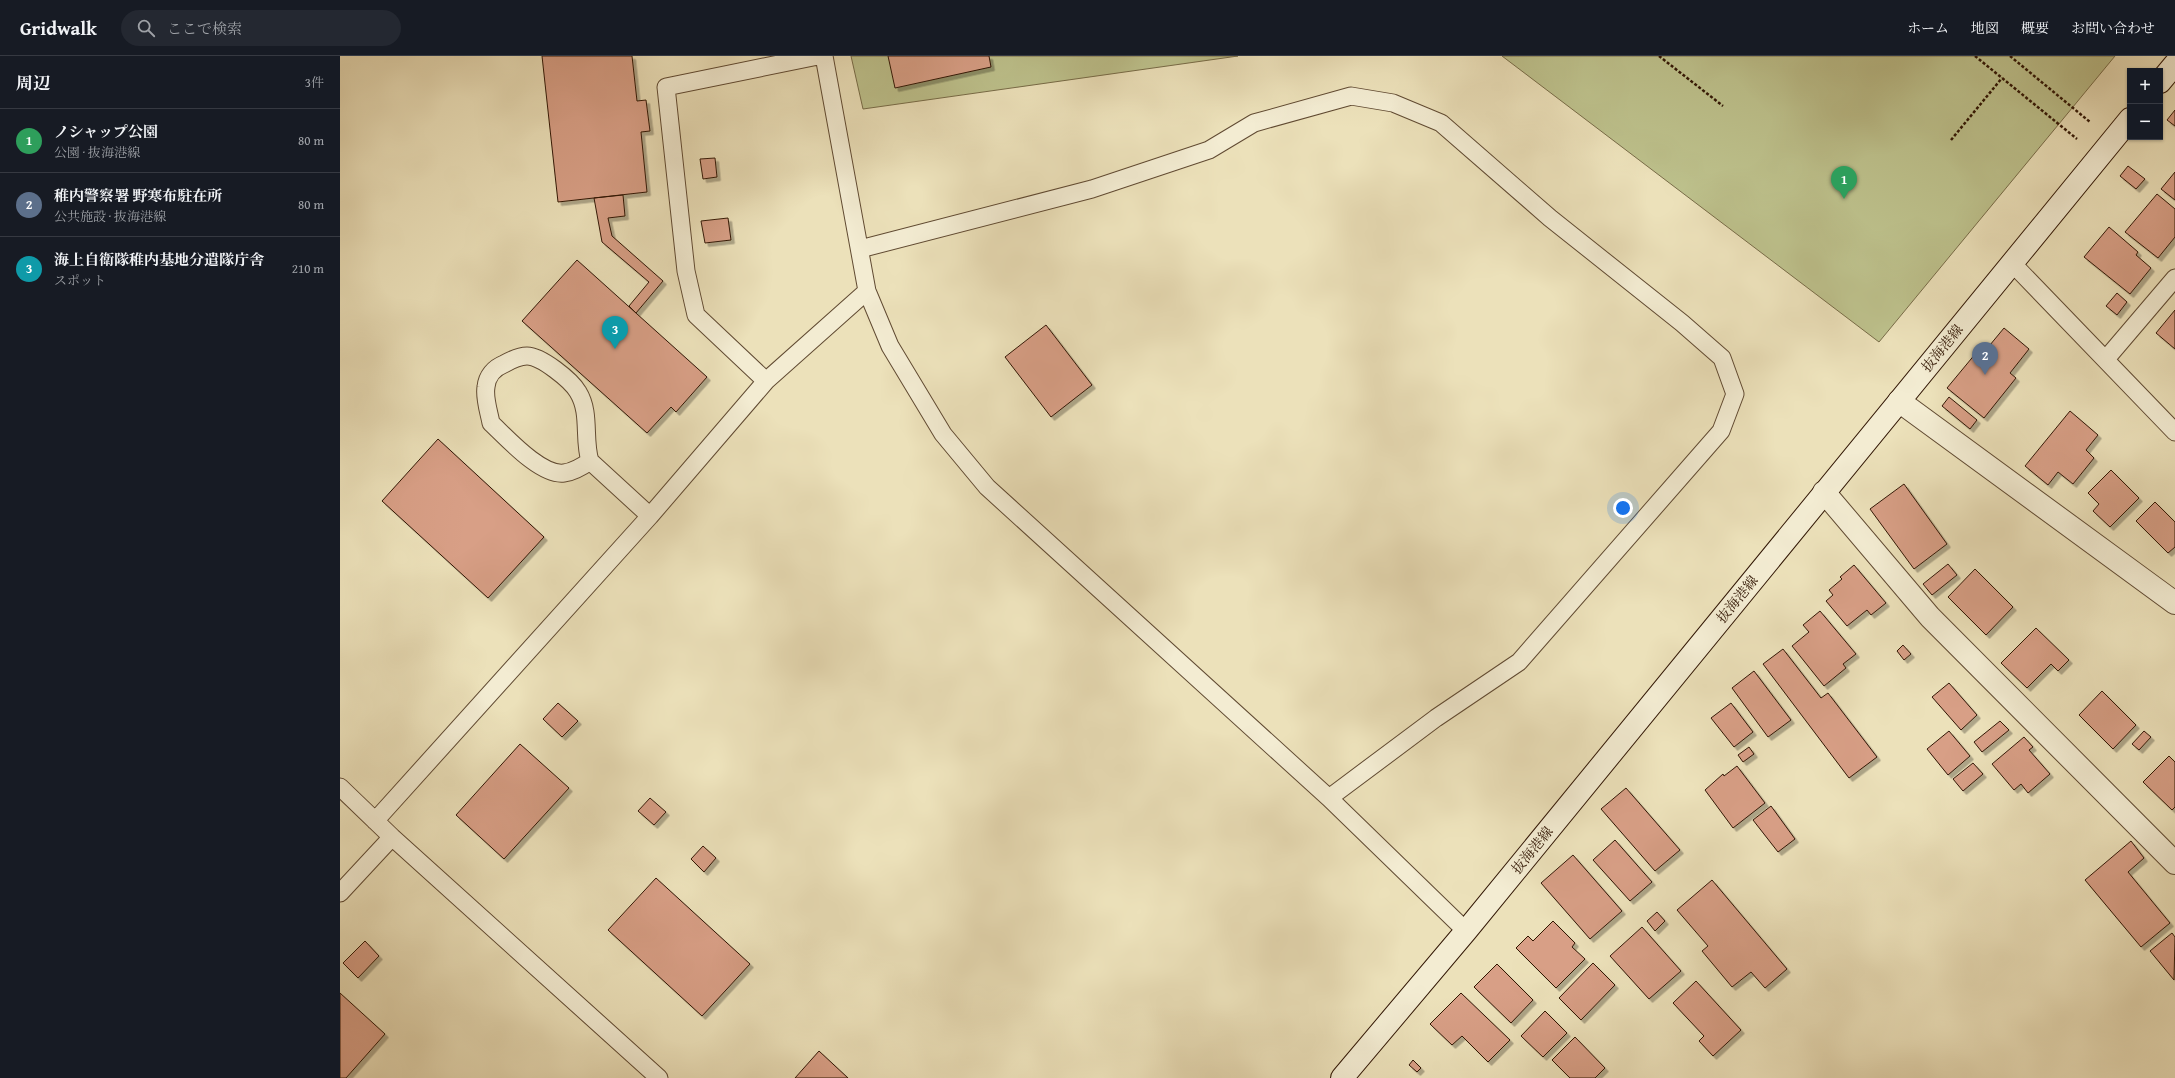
<!DOCTYPE html>
<html lang="ja">
<head>
<meta charset="utf-8">
<style>
  :root { --surface:#171b24; --page:#242831; --text:#f1f3f6; --muted:#9ea1a6; --line:#363941; --accent:#d93025 }
  body { margin:0; font-family:"Gentium Book Plus","Noto Serif JP",serif; background:var(--page); color:var(--text) }
  .controls { position:absolute; right:12px; top:12px; display:grid; overflow:hidden; border-radius:0px; box-shadow:0 1px 3px #0004 }
  .controls button { width:36px; height:36px; display:grid; place-items:center; padding:0; border:0; border-bottom:1px solid var(--line); background:var(--surface); color:var(--text); font:20px sans-serif }
  .you { position:absolute; left:1283px; top:452px; width:14px; height:14px; margin:-10px; border:3px solid #fff; border-radius:50%; background:#1a73e8; box-shadow:0 0 0 6px #1a73e833 }
  .badge { display:grid; place-items:center; width:26px; height:26px; border-radius:50%; background:var(--accent); color:#fff; font-size:13px; font-weight:700 }
  .pin { position:absolute; translate:-50% -33px; filter:drop-shadow(0 1px 2px #0008) }
  .pin::after { content:''; position:absolute; top:21px; width:14px; height:12px; background:inherit; clip-path:polygon(0 0,100% 0,50% 100%) }
  .list { margin:0; padding:0; list-style:none }
  h2 { display:flex; justify-content:space-between; align-items:center; height:52px; margin:0; padding:0 16px; font-size:17px }
  h2 small { font-size:13px; font-weight:400; color:var(--muted) }
  .list li { display:grid; grid-template-columns:26px 1fr auto; gap:12px; align-items:center; box-sizing:border-box; height:64px; padding:0 16px; border-top:1px solid var(--line) }
  .list b { display:block; font-size:15px; white-space:nowrap }
  .list p { margin:0; font-size:13px; white-space:nowrap; color:var(--muted) }
  .list em { font-size:13px; font-style:normal; color:var(--muted) }
  .icon { flex:none; width:22px; height:22px; fill:none; stroke:currentColor; stroke-width:2; stroke-linecap:round; stroke-linejoin:round }
  .map { position:relative; flex:none; width:1835px; height:1022px; overflow:hidden }
  header { display:flex; align-items:center; gap:24px; box-sizing:border-box; height:56px; padding:0 20px; background:var(--surface); border-bottom:1px solid var(--line) }
  header strong { font-size:19px }
  nav { display:flex; gap:22px; margin-inline-start:auto; font-size:14px }
  .search { width:280px; height:36px; background:var(--page); display:flex; align-items:center; gap:10px; box-sizing:border-box; padding:0 14px; border-radius:22px; color:var(--muted); font-size:15px }
  main { display:flex }
  aside { flex:1; background:var(--surface) }
  .map>svg:first-child { display:block }
  .green { fill:#bdc18c; stroke:#786c48 }
  .building { fill:#d89f86; stroke:#321705; filter:url(#shadow) }
  .lines { fill:none; stroke-linecap:round; stroke-linejoin:round }
  .lane-casing { stroke:#604a32; stroke-width:19 }
  .street-casing { stroke:#604a32; stroke-width:24 }
  .secondary-casing { stroke:#321705; stroke-width:24 }
  .path { stroke:#321705; stroke-width:2.5; stroke-dasharray:3 2; stroke-linecap:butt }
  .lane { stroke:#f3ecd2; stroke-width:17 }
  .street { stroke:#f3ecd2; stroke-width:22 }
  .secondary { stroke:#f3ecd2; stroke-width:22 }
  .labels { text-anchor:middle; stroke-width:3; stroke-linejoin:round; paint-order:stroke }
  .street-label { font-size:14px; fill:#321705; stroke:#f3ecd2 }
</style>
</head>
<body>
<header>
<strong>Gridwalk</strong>
<div class="search"><svg class="icon" aria-label="search" viewBox="0 0 24 24"><circle cx="10" cy="10" r="6"/><path d="M15 15l6 6"/></svg>ここで検索</div>
<nav><a>ホーム</a><a>地図</a><a>概要</a><a>お問い合わせ</a></nav>
</header>
<main>
<aside>
<h2>周辺<small>3件</small></h2>
<ul class="list">
<li><span class="badge" style="background:#2e9e5b">1</span><div><b>ノシャップ公園</b><p>公園 · 抜海港線</p></div><em>80 m</em></li>
<li><span class="badge" style="background:#5c6f8a">2</span><div><b>稚内警察署 野寒布駐在所</b><p>公共施設 · 抜海港線</p></div><em>80 m</em></li>
<li><span class="badge" style="background:#0f9aa8">3</span><div><b>海上自衛隊稚内基地分遣隊庁舎</b><p>スポット</p></div><em>210 m</em></li>
</ul>
</aside>
<div class="map">
<svg width="1835" height="1022" viewBox="0 0 1835 1022">
  <defs>
    <filter id="shadow"><feDropShadow dx="3.5" dy="3.5" stdDeviation="0" flood-color="#0004"/></filter>
  </defs>
  <rect width="100%" height="100%" fill="#ece1ba"/>
  <filter id="stains"><feTurbulence type="fractalNoise" baseFrequency=".005" numOctaves="4"/><feColorMatrix values="0 0 0 0 .2 0 0 0 0 .09 0 0 0 0 .02 0 0 0 .5 -.17"/></filter>
  <radialGradient id="worn" r=".72"><stop offset=".6" stop-color="#630" stop-opacity="0"/><stop offset="1" stop-color="#630" stop-opacity=".3"/></radialGradient>
  <path class="green" d="M511 0H898L523 53Z
    M1162 0H1775L1539 286Z"/>
  <path class="building" d="M202 0H292L297 45 306 44 310 75 301 76 307 136 218 146Z
    M548 0H649L651 11 555 32Z
    M1835 54V70L1827 64Z
    M375 102 377 121 363 123 360 103Z
    M1788 110 1805 123 1796 133 1780 120Z
    M1835 116V144L1821 133Z
    M1817 138 1835 153V181L1818 202 1785 176Z
    M283 139 285 160 268 162 272 180 323 225 296 257 289 250 309 226 262 186 254 142Z
    M388 162 391 184 365 187 361 165Z
    M1769 171 1798 196 1796 199 1811 212 1790 238 1744 201Z
    M237 204 367 321 336 356 331 351 307 377 182 265Z
    M1777 237 1787 246 1777 259 1766 250Z
    M1835 254V293L1816 277Z
    M706 269 752 329 711 361 665 301Z
    M1664 272 1689 293 1670 317 1676 322 1644 362 1607 332 1641 291 1645 295Z
    M1609 341 1637 364 1630 373 1602 350Z
    M1730 355 1758 379 1746 394 1754 402 1733 428 1718 416 1708 429 1685 410Z
    M98 383 204 481 148 542 42 445Z
    M1771 414 1799 442 1770 471 1753 455 1759 448 1748 437Z
    M1564 428 1607 488 1574 513 1530 453Z
    M1815 446 1835 466V491L1828 497 1796 465Z
    M1608 508 1617 519 1592 539 1583 528Z
    M1514 509 1546 547 1531 559 1527 554 1507 570 1486 545 1493 539 1489 534 1502 523 1500 521Z
    M1635 513 1673 551 1646 579 1608 541Z
    M1480 555 1516 598 1503 608 1506 612 1484 630 1452 590 1469 576 1463 569Z
    M1696 572 1729 604 1718 615 1711 608 1687 632 1661 607Z
    M1563 589 1571 598 1564 604 1557 595Z
    M1443 593 1481 642 1488 637 1537 701 1509 722 1423 608Z
    M1414 615 1451 664 1428 681 1392 632Z
    M1609 627 1637 659 1621 674 1592 641Z
    M1762 635 1796 669 1773 693 1739 659Z
    M218 647 238 665 222 681 203 663Z
    M1391 647 1413 676 1394 691 1371 662Z
    M1660 665 1669 674 1642 696 1634 686Z
    M1609 675 1630 700 1608 719 1587 693Z
    M1804 675 1811 681 1799 694 1792 688Z
    M1684 681 1693 691 1689 694 1710 718 1688 737 1681 728 1674 734 1652 708Z
    M180 688 229 732 164 803 116 759Z
    M1409 691 1414 698 1403 706 1398 699Z
    M1829 700 1835 706V751L1832 754 1803 726Z
    M1633 707 1643 718 1623 735 1613 723Z
    M1397 710 1425 747 1393 772 1365 734 1383 718 1384 720Z
    M1286 732 1340 794 1315 815 1261 753Z
    M310 742 326 756 314 769 298 755Z
    M1431 750 1455 783 1438 796 1413 764Z
    M1275 784 1312 826 1290 845 1253 804Z
    M1791 785 1804 802 1788 816 1830 867 1801 891 1745 824Z
    M363 790 376 802 364 816 351 803Z
    M1233 799 1282 855 1250 883 1201 827Z
    M316 822 410 908 362 960 268 874Z
    M1372 824 1447 913 1425 932 1411 916 1392 931 1362 895 1368 890 1337 854Z
    M1317 856 1325 865 1315 875 1307 865Z
    M1213 865 1235 887 1232 891 1245 903 1216 932 1176 892 1188 880 1193 885Z
    M1302 871 1341 915 1309 943 1270 900Z
    M1832 877 1835 881 1834 924 1810 895Z
    M25 885 39 900 18 922 3 907Z
    M1253 907 1275 929 1241 964 1219 942Z
    M1157 908 1193 944 1171 967 1134 931Z
    M1356 925 1401 974 1373 1000 1359 985 1364 980 1333 947Z
    M0 937 45 978 6 1022H0Z
    M1121 937 1170 984 1148 1006 1122 980 1112 989 1090 968Z
    M1205 955 1227 977 1203 1001 1181 980Z
    M1235 981 1265 1012 1255 1022H1230L1212 1004Z
    M479 995 508 1022H455Z
    M1073 1004 1081 1012 1077 1016 1069 1009Z"/>
  <g class="lines">
    <g class="lane-casing">
      <path id="lane" d="M484 0 527 235 550 290 603 378 647 431 989 742 1126 875
        M520 193 752 133 869 94 914 67 1011 40 1053 47 1101 67 1210 162 1342 267 1382 302 1395 338 1381 375 1179 606 1096 662 989 742
        M1672 207 1835 376
        M1766 303 1835 222
        M426 325 356 259 346 215 326 31 478 0
        M250 405C243 410 233 416 224 417 201 420 167 382 151 367 149 356 144 342 146 331 147 320 154 312 164 308 171 304 179 300 187 300 201 300 231 324 238 336 251 357 243 383 250 405L310 460
        M0 731 52 781 319 1022
        M35 765 310 460 426 325 527 235
        M0 837 52 781"/>
    </g>
    <g class="street-casing">
      <path id="street" d="M1559 345 1835 547
        M1484 436 1590 561 1835 807"/>
    </g>
    <g class="secondary-casing">
      <path id="secondary" d="M1820 26 1835 8
        M1002 1022 1126 875 1790 63"/>
    </g>
    <path class="path" d="M1319 0 1383 50
      M1635 0 1737 83
      M1670 0 1750 66
      M1611 84 1662 22"/>
    <use href="#lane" class="lane"/>
    <use href="#street" class="street"/>
    <use href="#secondary" class="secondary"/>
  </g>
  <g class="labels">
    <g class="street-label">
      <text transform="translate(1602 292) rotate(-51)" y="5">抜海港線</text>
      <text transform="translate(1397 543) rotate(-51)" y="5">抜海港線</text>
      <text transform="translate(1192 794) rotate(-51)" y="5">抜海港線</text>
    </g>
  </g>
  <rect width="100%" height="100%" filter="url(#stains)"/>
  <rect width="100%" height="100%" fill="url(#worn)"/>
</svg>
<div class="controls">
<button>+</button>
<button>−</button>
</div>
<div class="you"></div>
<div class="pin badge" style="left:1504px;top:143px;background:#2e9e5b">1</div>
<div class="pin badge" style="left:1645px;top:319px;background:#5c6f8a">2</div>
<div class="pin badge" style="left:275px;top:293px;background:#0f9aa8">3</div>
</div>
</main>
</body>
</html>
